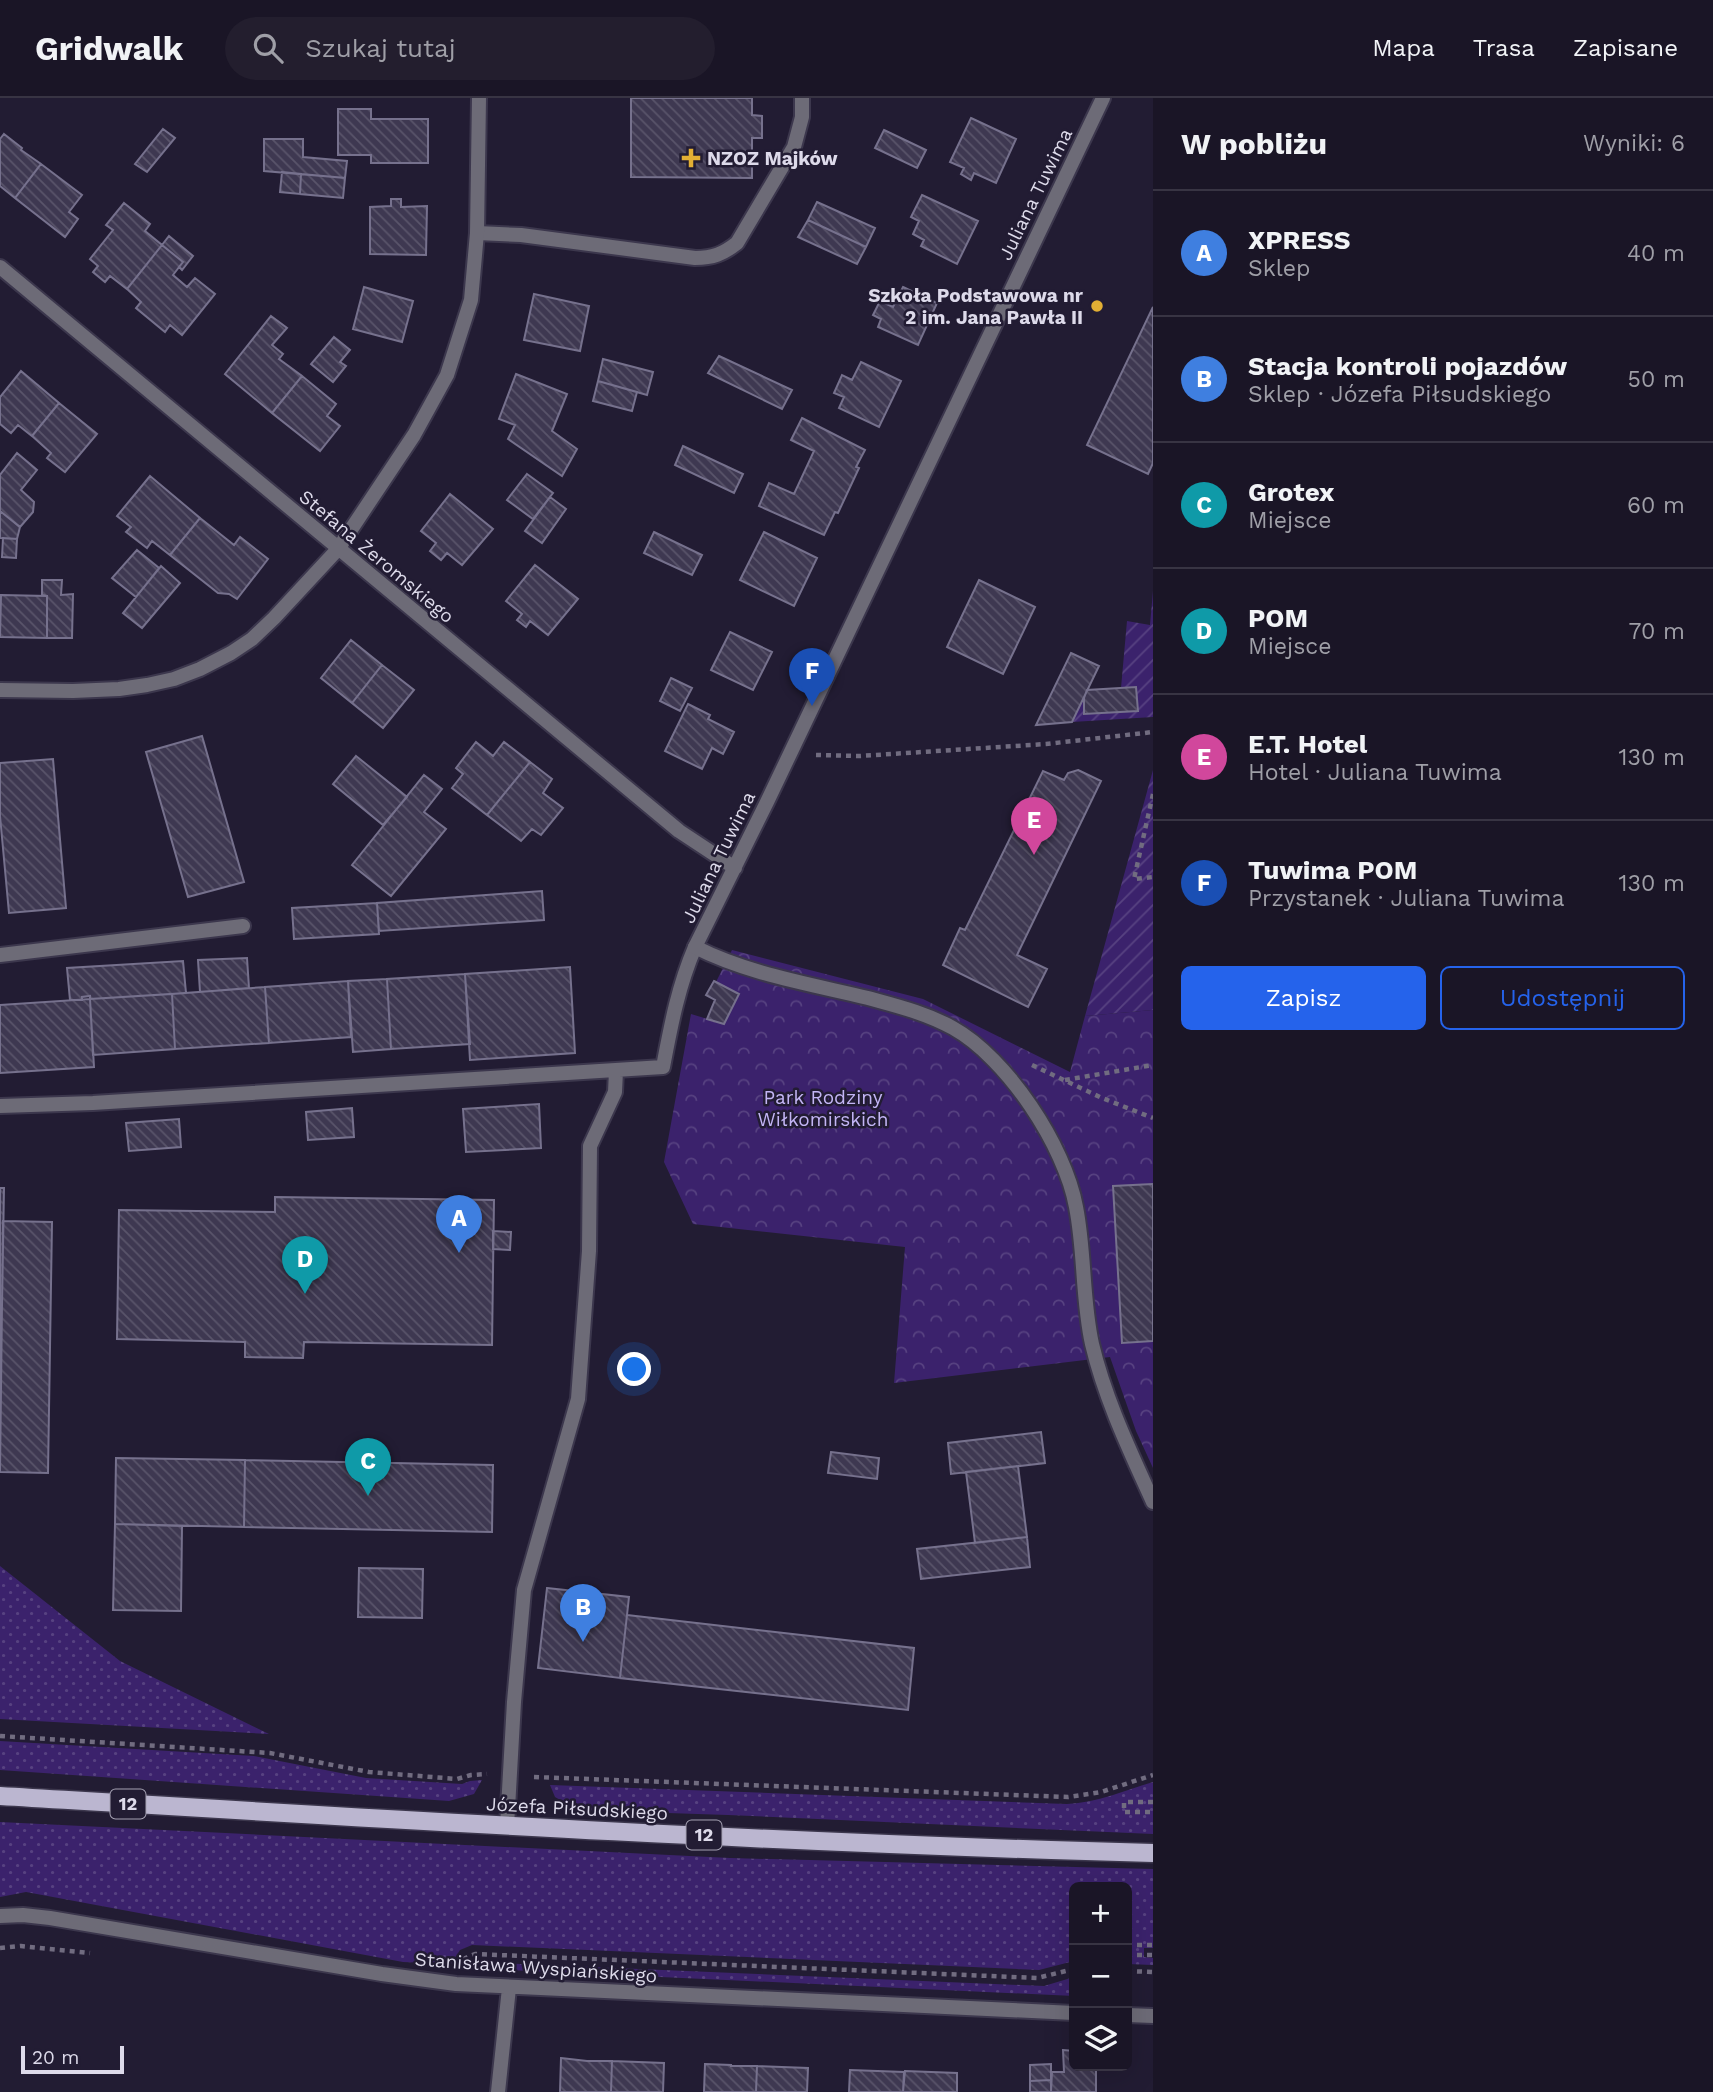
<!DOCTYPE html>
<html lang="pl">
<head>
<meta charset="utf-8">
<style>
  :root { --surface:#1a1526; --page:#231e2e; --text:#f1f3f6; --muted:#9f9fa7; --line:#383443; --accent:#2563eb }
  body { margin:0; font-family:"Work Sans",sans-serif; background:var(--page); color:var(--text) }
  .controls { position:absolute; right:21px; bottom:21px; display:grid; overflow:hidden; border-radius:10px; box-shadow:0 7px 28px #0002 }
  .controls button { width:63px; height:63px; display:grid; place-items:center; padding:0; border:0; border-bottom:2px solid var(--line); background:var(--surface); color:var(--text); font:35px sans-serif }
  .scale { position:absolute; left:21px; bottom:18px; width:103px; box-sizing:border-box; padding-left:7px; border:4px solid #dddaea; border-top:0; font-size:19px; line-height:24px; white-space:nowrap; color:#dddaea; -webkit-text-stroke:5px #221c33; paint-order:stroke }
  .you { position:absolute; left:635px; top:1272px; width:24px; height:24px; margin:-18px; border:5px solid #fff; border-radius:50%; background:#1a73e8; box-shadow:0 0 0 10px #1a73e833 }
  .badge { display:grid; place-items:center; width:46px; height:46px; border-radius:50%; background:var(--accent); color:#fff; font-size:23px; font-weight:700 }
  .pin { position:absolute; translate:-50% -58px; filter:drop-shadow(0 2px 4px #0008) }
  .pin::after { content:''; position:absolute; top:37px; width:24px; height:21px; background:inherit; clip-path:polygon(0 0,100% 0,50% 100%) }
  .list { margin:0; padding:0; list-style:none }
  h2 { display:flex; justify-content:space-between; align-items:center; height:91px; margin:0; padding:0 28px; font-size:30px }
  h2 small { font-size:23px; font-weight:400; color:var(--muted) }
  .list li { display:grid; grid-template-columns:46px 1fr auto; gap:21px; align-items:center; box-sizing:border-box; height:126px; padding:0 28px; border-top:2px solid var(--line) }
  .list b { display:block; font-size:26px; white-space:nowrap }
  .list p { margin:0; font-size:23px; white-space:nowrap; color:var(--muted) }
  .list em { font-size:23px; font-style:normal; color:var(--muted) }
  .actions { display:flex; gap:14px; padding:21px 28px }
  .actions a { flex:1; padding:16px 0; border:2px solid var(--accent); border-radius:10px; text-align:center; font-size:24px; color:var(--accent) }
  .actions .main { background:var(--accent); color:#fff }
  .icon { flex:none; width:38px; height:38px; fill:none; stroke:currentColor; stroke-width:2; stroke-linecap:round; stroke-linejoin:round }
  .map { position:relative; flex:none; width:1153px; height:1994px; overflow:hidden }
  header { display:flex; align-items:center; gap:42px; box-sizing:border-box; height:98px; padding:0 35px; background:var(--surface); border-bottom:2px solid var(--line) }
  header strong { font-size:33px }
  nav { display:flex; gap:38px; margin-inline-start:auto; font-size:24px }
  .search { width:490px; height:63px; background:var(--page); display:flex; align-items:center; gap:18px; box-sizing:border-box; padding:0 24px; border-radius:38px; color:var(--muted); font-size:26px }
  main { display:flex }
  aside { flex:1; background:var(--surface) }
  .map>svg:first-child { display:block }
  .grass { fill:url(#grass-dots) }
  .park { fill:url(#park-crowns) }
  .garden { fill:url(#garden-furrows) }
  .building { fill:url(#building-back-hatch); stroke:#76718d; stroke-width:2 }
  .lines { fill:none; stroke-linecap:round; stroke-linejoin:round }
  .lane-casing { stroke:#3c374d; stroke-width:18 }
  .street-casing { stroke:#3c374d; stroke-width:18 }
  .primary-casing { stroke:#3c374d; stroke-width:21 }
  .path { stroke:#716c80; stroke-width:4.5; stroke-dasharray:5 5; stroke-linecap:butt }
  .lane { stroke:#6d6b77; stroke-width:14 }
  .street { stroke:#6d6b77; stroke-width:14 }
  .primary { stroke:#bbb6d0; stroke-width:18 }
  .poi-dot { fill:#e2af34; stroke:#221c33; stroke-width:2.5 }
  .labels { text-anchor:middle; stroke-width:5; stroke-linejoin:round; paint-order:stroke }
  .shield { fill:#221c33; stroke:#a5a1b3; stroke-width:2 }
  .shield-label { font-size:18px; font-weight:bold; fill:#dddaea }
  .poi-label { font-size:19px; font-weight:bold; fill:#dddaea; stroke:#221c33; text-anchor:start }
  .street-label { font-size:19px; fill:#dddaea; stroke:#221c33 }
  .park-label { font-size:19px; fill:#c3b5f5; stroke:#221c33 }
</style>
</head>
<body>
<header>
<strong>Gridwalk</strong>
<div class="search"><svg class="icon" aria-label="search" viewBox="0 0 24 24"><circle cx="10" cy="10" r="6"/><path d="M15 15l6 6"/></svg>Szukaj tutaj</div>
<nav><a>Mapa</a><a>Trasa</a><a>Zapisane</a></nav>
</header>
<main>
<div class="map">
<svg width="1153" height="1994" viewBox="0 0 1153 1994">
  <defs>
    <pattern id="grass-dots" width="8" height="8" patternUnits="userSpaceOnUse" patternTransform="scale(1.75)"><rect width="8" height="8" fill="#3b226c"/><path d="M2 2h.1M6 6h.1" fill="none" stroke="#574281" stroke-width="1.8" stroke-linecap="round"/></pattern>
    <pattern id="park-crowns" width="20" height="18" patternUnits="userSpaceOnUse" patternTransform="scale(1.75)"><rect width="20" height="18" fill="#3b226c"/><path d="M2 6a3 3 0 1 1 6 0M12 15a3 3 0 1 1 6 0" fill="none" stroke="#574281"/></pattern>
    <pattern id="garden-furrows" width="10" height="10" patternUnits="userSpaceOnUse" patternTransform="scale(1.75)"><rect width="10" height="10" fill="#3b226c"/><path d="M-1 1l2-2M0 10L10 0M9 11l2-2" fill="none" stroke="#574281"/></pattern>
    <pattern id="building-back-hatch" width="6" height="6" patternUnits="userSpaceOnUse" patternTransform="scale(1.75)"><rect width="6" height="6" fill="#3e3851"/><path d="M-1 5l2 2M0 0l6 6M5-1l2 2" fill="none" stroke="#59546a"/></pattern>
  </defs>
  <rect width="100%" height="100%" fill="#221c33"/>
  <path class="grass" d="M0 1468 120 1563 269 1636 0 1621Z
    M0 1643 254 1658 366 1680 462 1686 470 1683 482 1682 474 1696 449 1703 0 1672Z
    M1153 1684V1736L728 1717 577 1712 555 1699 550 1687 1067 1706C1097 1705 1125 1692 1153 1684Z
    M0 1724 730 1760 1153 1771V1850H1144V1859L1153 1860V1867L1127 1866V1789H1074V1863L1039 1872 472 1847 460 1852 451 1866 403 1864 26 1794 0 1799Z
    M472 1864 1044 1888 1074 1879V1898L467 1870 469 1865Z"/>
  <path class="park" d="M732 852 923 901 1070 974 1085 918 1153 912V1370L1136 1333 1110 1259 894 1285 905 1149 693 1126 664 1064 691 916 724 926 739 896 716 884Z"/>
  <path class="garden" d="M1153 493V619L1072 624 1087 592 1121 590 1127 523 1150 527Z
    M1153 672V912L1085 918Z"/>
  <path class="building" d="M631 0H752V17L762 18V40H752V80L631 79Z
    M338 11H371V21H428V65H371V57H338Z
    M971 20 1016 41 996 85 974 75 971 82 961 76 964 70 950 64Z
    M163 31 175 40 147 74 135 66Z
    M884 32 926 52 917 70 875 50Z
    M4 36 22 50 21 52 41 66 15 100 0 88V41Z
    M264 41H303V59L347 63 345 80 264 73Z
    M41 66 82 97 69 114 78 121 65 139 15 100Z
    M282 74 301 76 300 96 280 94Z
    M301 76 345 80 343 100 300 96Z
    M922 97 978 123 957 166 921 148 924 142 913 136 919 123 911 119Z
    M391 101H401V109L427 108 426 157 370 156V109L391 108Z
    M817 104 875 130 866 149 808 122Z
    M124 105 150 126 145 133 162 147 127 191 110 178 105 184 93 174 98 168 90 161 113 132 106 127Z
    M808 122 866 149 857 166 798 139Z
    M169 138 193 158 182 172 179 169 183 164 162 147Z
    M162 147 183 164 173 177 187 189 195 180 215 196 182 237 170 227 165 234 136 210 141 204 127 191Z
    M364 189 413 203 402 244 353 231Z
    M903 189 937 205 918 247 878 229 881 221 873 217 880 203 893 209Z
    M534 196 589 208 580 253 524 242Z
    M1153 209V365L1148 376 1087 347Z
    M271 218 287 230 272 247 283 256 279 261 302 278 272 315 225 276Z
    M334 239 350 252 340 264 346 268 333 284 311 266Z
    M719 258 792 292 782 311 708 275Z
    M603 261 653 274 647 297 598 283Z
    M861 264 901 283 879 329 839 310 844 299 834 295 842 277 852 282Z
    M21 273 59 305 32 338 18 327 11 335 0 326V299Z
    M516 276 567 296 552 333 577 351 562 378 508 341 515 327 499 321Z
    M302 278 336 306 327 318 340 328 320 353 272 315Z
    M598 283 637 294 632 313 593 303Z
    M59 305 97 336 65 374 47 360 51 355 32 338Z
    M802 320 865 352 856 369 859 370 838 415 835 414 824 437 759 408 769 385 794 396 814 353 791 342Z
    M683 348 743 376 734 395 675 367Z
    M17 355 37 372 21 392 34 404 33 414 20 429 0 413V377Z
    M527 376 553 395 533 421 507 402Z
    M150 378 200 420 170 457 152 443 147 450 126 434 131 429 117 418Z
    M450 396 493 431 462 467 447 455 441 462 430 453 436 445 421 433Z
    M550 399 566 411 542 445 525 433Z
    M0 413 20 429 17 441 0 440Z
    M200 420 234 447 240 439 268 461 237 501 229 496 218 495 170 457Z
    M654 434 702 457 692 477 644 455Z
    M764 434 817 460 794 508 740 482Z
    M3 440 17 441 16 460 2 459Z
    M137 452 159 470 136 499 112 480Z
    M535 467 578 501 548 537 530 523 526 529 517 522 522 516 506 503Z
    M161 468 180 485 142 530 123 515Z
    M42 482H62L61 497 73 496 72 540H47V498L42 497Z
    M979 482 1035 509 1003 576 947 549Z
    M1 497 47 498V540L0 539Z
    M730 534 772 554 753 592 711 572Z
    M351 542 382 567 352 605 321 580Z
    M1071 555 1099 568 1072 624 1036 627Z
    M382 567 414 592 383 630 352 605Z
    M671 580 692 590 680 613 660 603Z
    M1136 589 1138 613 1084 616V600L1087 592Z
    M688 606 710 617 708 621 734 634 723 656 712 650 702 671 665 653Z
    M202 638 244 784 188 799 146 654Z
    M476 644 493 658 504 644 530 664 487 717 452 690 463 676 456 670Z
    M356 658 407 699 383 727 333 686Z
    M53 661 66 810 9 815 0 718V665Z
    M530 664 552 681 543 695 563 710 541 737 532 731 521 743 487 717Z
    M1078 672 1101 683 1017 857 1047 871 1028 909 943 867 960 830 965 832 1043 673 1064 682 1068 675Z
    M424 677 442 691 424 714 446 731 391 798 352 767Z
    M542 793 544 822 379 833 377 805Z
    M377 805 379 836 294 841 292 810Z
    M247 860 249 890 200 894 198 862Z
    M183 863 186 895 90 901V898L82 899V902H70L67 870Z
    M570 869 575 955 470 962 465 876Z
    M465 876 470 946 391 951 387 881Z
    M387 881 391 951 353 954 348 883Z
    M348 883 351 939 269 945 265 889Z
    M714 883 739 896 724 926 707 921 715 902 706 897Z
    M265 889 269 945 175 951 172 896Z
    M172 896 175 951 93 957 90 901Z
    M90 901 94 969 0 975V907Z
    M539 1006 541 1050 466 1054 463 1011Z
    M352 1010 354 1039 308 1042 306 1014Z
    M179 1021 181 1049 129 1053 126 1025Z
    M1153 1086V1243L1122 1245 1113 1088Z
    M0 1090H4L0 1325Z
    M275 1099 494 1102 492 1247 304 1244 303 1260 245 1259V1244L117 1241 119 1112 275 1114Z
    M3 1123 52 1124 48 1375 0 1374Z
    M493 1133 511 1134 510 1152 493 1151Z
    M1041 1334 1045 1365 951 1376 948 1345Z
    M831 1354 879 1360 877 1381 828 1375Z
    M116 1360 245 1362 244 1429 115 1426Z
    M245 1362 493 1367 492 1434 244 1429Z
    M1018 1368 1027 1439 975 1445 966 1374Z
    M115 1426 182 1428 181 1513 113 1512Z
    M1027 1439 1030 1469 921 1481 917 1451Z
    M359 1470 423 1471 422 1520 358 1519Z
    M547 1490 629 1499 620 1580 538 1570Z
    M627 1517 914 1550 908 1612 620 1580Z
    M1063 1952 1074 1953V1968H1096V1994H1051L1052 1974H1064Z
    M561 1960 587 1963H612L611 1994H560Z
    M612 1963 664 1965 663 1994H611Z
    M705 1966 731 1967V1968H757L756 1994H704Z
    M1051 1966V1982L1030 1983V1967Z
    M757 1968 808 1970 807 1994H756Z
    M850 1972 904 1974 903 1994H849Z
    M905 1973 957 1975V1994H903Z
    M1051 1982V1994H1030V1983Z"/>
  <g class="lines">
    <g class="lane-casing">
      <path id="lane" d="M477 135 521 137 695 160C713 160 723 156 737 145L794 49 802 19V0
        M0 857 243 828
        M0 1008 93 1005 663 969C671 927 678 889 695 849
        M507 1728 514 1604 524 1492 578 1301 589 1153 590 1048 615 994 616 973"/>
    </g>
    <g class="street-casing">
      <path id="street" d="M1103 0 767 704 695 849C748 876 810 886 868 900 897 908 926 915 953 930 1007 960 1065 1048 1076 1109 1085 1155 1082 1201 1092 1246 1105 1301 1130 1353 1153 1404
        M0 169 679 733 735 770
        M0 592 73 593 119 591 147 587 174 581 200 571 231 555 252 541 274 520 338 451 414 337 447 277 471 202 477 135 479 0
        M0 1818 23 1817 50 1820 382 1876 456 1886 1074 1915
        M1127 1917 1153 1918
        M498 1994 509 1890"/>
    </g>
    <g class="primary-casing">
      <path id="primary" d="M0 1698C384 1721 768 1745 1153 1755"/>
    </g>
    <path class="path" d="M816 657 860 658 1046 646 1153 634
      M1153 696 1134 781 1153 779
      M1032 967 1102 1000 1153 1020
      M1065 982 1153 967
      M0 1638 270 1655 369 1674 457 1681 471 1677 487 1676
      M534 1679 1068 1699 1101 1694 1153 1677
      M1153 1704H1124V1714H1153
      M1127 1847H1153
      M0 1850 21 1848 90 1855
      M1127 1857H1153
      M463 1861 475 1856 1037 1880 1074 1871
      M1127 1873 1153 1874"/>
    <use href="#lane" class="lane"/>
    <use href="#street" class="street"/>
    <use href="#primary" class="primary"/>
  </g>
  <g class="poi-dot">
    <path d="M687.5 49.5h7v7h7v7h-7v7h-7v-7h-7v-7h7z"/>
    <circle cx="1097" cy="208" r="7"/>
  </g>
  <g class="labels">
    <g class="shield">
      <rect x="110.5" y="1691.5" width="35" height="29" rx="5"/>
      <rect x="686.5" y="1722.5" width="35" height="29" rx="5"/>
    </g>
    <g class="shield-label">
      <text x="128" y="1712">12</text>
      <text x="704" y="1743">12</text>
    </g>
    <g class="poi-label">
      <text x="707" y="67">NZOZ Majków</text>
      <text x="1083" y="204" text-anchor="end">Szkoła Podstawowa nr<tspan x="1083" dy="22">2 im. Jana Pawła II</tspan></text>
    </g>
    <g class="street-label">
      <text transform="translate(1035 96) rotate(-64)" y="7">Juliana Tuwima</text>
      <text transform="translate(377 458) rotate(40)" y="7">Stefana Żeromskiego</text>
      <text transform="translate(718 759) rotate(-64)" y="7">Juliana Tuwima</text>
      <text transform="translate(577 1710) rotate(3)" y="7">Józefa Piłsudskiego</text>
      <text transform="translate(536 1869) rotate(4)" y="7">Stanisława Wyspiańskiego</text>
    </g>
    <g class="park-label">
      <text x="823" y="1006">Park Rodziny<tspan x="823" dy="22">Wiłkomirskich</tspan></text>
    </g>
  </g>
</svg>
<div class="controls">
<button>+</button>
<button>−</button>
<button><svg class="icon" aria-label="layers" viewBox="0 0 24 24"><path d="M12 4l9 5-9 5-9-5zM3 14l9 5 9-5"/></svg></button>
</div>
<div class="scale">20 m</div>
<div class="you"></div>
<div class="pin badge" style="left:459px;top:1155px;background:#3f7fe0">A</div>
<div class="pin badge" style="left:583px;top:1544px;background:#3f7fe0">B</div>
<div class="pin badge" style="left:368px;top:1398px;background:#0f9aa8">C</div>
<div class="pin badge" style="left:305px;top:1196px;background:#0f9aa8">D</div>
<div class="pin badge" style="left:1034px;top:757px;background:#d1479c">E</div>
<div class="pin badge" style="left:812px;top:608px;background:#1a4fb4">F</div>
</div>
<aside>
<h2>W pobliżu<small>Wyniki: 6</small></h2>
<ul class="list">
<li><span class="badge" style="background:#3f7fe0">A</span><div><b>XPRESS</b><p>Sklep</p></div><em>40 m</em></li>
<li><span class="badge" style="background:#3f7fe0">B</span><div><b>Stacja kontroli pojazdów</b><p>Sklep · Józefa Piłsudskiego</p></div><em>50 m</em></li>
<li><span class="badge" style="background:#0f9aa8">C</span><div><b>Grotex</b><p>Miejsce</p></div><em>60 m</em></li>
<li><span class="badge" style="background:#0f9aa8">D</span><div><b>POM</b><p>Miejsce</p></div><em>70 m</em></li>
<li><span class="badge" style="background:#d1479c">E</span><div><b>E.T. Hotel</b><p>Hotel · Juliana Tuwima</p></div><em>130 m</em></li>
<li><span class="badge" style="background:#1a4fb4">F</span><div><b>Tuwima POM</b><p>Przystanek · Juliana Tuwima</p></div><em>130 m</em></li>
</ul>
<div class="actions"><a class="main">Zapisz</a><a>Udostępnij</a></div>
</aside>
</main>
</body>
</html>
